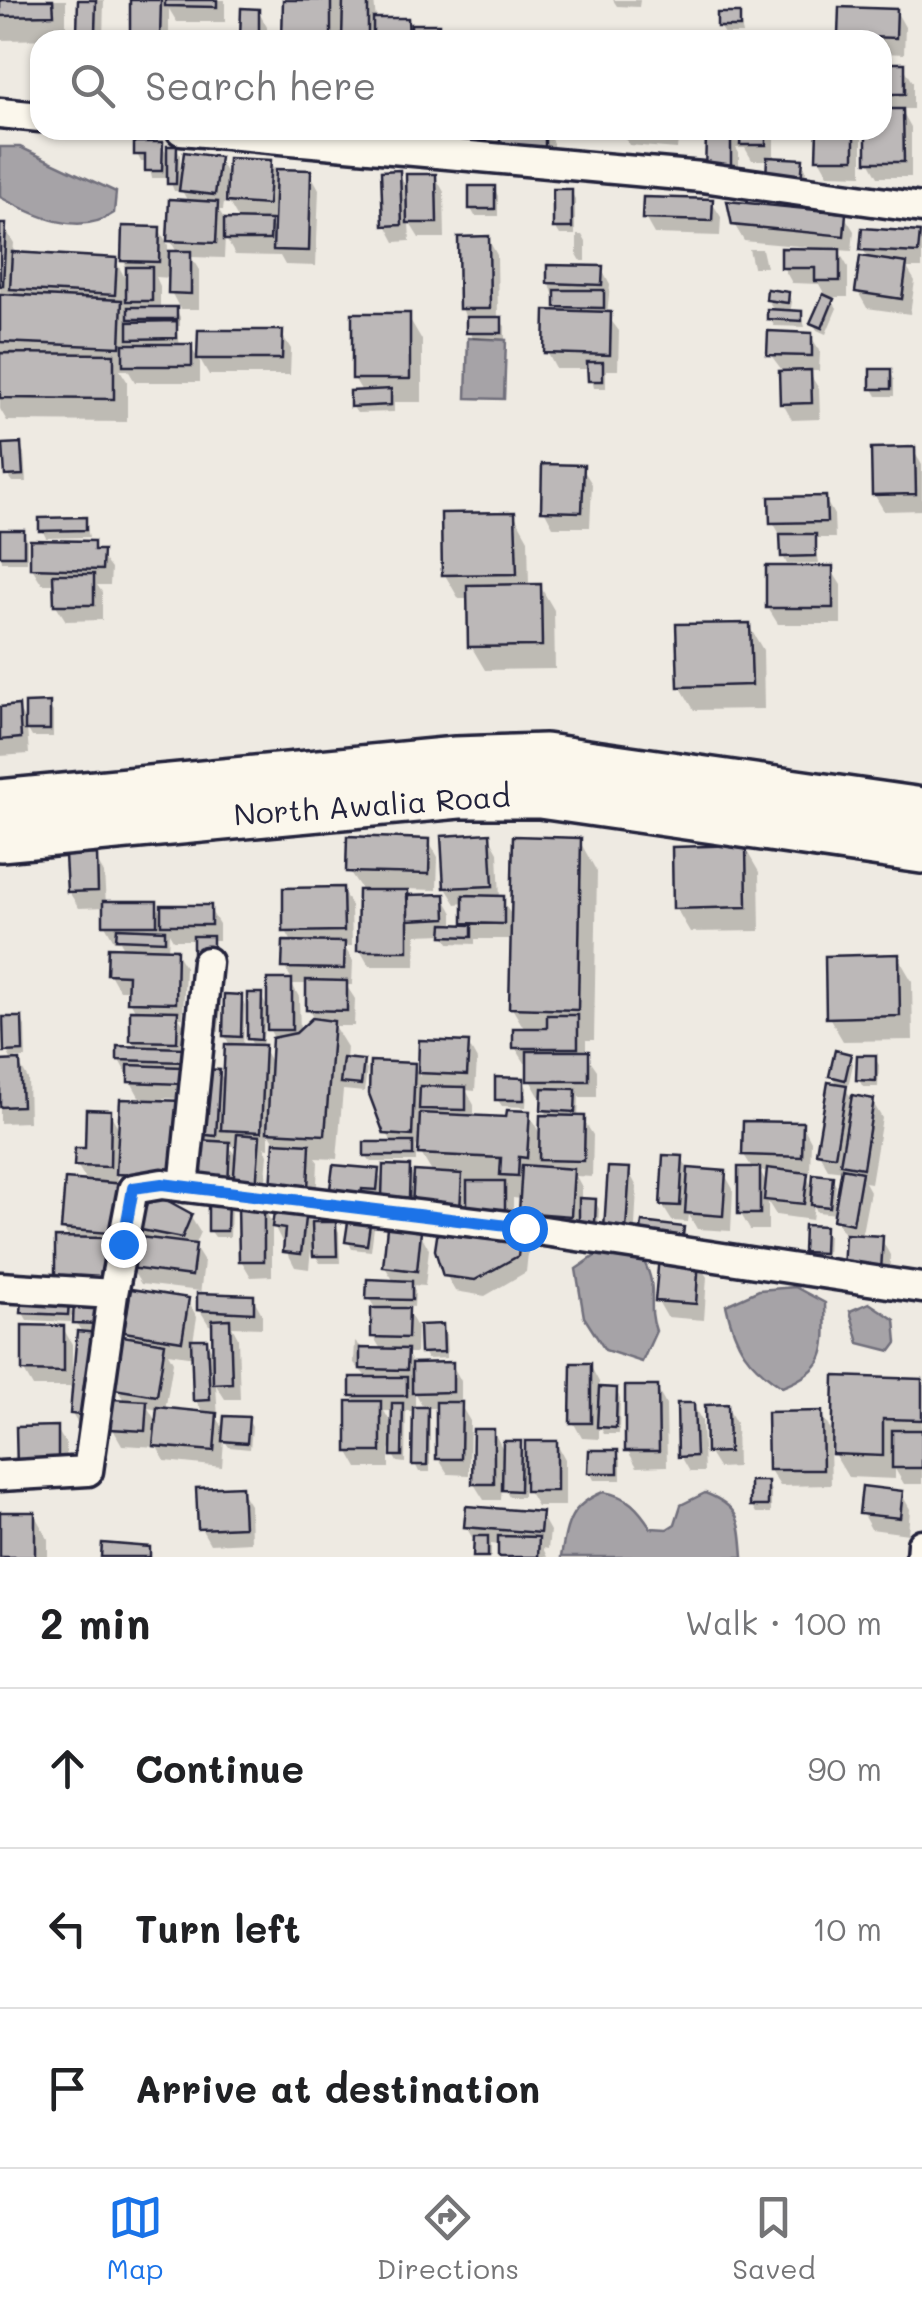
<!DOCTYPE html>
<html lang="en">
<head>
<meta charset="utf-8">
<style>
  :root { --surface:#fff; --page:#f6f6f6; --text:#202124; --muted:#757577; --line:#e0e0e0; --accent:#1a73e8 }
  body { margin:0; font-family:Mali,sans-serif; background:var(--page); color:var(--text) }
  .stop { position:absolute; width:30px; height:30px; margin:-22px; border:8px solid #1a73e8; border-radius:50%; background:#fff }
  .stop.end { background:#1a73e8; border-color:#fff; box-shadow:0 2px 10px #0008 }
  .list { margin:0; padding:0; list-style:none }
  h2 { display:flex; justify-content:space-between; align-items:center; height:130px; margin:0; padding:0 40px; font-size:42px }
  h2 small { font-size:32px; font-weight:400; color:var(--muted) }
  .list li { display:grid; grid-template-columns:65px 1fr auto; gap:30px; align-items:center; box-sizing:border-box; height:160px; padding:0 40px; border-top:2px solid var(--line) }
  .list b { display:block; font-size:38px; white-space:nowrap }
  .list em { font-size:32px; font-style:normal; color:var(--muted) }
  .icon { flex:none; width:55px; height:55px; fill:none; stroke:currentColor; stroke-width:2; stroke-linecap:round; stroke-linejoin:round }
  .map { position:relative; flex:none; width:922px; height:1557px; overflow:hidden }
  .search { position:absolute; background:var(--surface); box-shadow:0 2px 8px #0004; left:30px; right:30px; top:30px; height:110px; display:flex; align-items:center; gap:25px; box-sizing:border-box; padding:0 35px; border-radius:30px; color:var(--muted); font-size:38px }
  .sheet { height:610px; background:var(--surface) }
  nav { display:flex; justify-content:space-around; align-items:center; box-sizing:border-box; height:140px; border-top:2px solid var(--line); background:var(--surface); font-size:28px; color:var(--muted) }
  nav a { display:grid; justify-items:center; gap:5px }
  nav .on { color:var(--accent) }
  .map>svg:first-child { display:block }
  .water { fill:#a6a3a7; stroke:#716f7c; stroke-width:2.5 }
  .shadow { fill:#0003; fill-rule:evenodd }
  .building { fill:#bcb8b8; stroke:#22223b; stroke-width:2.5 }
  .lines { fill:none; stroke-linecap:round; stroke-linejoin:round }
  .street-casing { stroke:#22223b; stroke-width:35 }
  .primary-casing { stroke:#22223b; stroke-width:52 }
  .street { stroke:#fbf7ec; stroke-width:28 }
  .primary { stroke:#fbf7ec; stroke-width:45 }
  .route { stroke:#1a73e8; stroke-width:12 }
  .labels { text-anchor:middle; stroke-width:8; stroke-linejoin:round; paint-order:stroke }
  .street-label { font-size:30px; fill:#22223b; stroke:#fbf7ec }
</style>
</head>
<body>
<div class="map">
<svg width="922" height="1557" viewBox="0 0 922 1557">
  <rect width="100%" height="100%" fill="#eeeae2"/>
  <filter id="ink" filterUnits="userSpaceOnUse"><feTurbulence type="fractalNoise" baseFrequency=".01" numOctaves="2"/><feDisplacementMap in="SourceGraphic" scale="20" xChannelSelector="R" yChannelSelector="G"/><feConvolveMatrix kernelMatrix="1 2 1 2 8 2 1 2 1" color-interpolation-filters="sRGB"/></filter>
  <g filter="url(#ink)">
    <path class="water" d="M0 147H20L116 192 114 213C79 237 35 216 0 197Z
      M468 338 506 340 504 399 466 398Z
      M598 1254 644 1262C659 1289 646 1303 656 1331L642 1362 605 1350 584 1317 576 1269Z
      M795 1287 825 1303C826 1349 830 1369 782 1387 747 1364 735 1345 726 1305L759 1290Z
      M869 1303 895 1320 897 1343 891 1351 859 1343 850 1311Z
      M603 1492C628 1496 638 1508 651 1528L667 1529 675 1524 681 1505 705 1493C741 1507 740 1522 743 1557H561C567 1523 569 1506 603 1492Z"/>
    <path class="shadow" d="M0 0H66V39L0 40Z
      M80 0H104L103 40H84L79 32Z
      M133 0H163L168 8V0H225V22H177L169 9V40H132Z
      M285 0H374L376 20H407L411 26H437L445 40H285Z
      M613 0H640L639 7 617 6Z
      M258 11 267 27V40H243Z
      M896 11 905 27 904 54 884 53 891 66H903L913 82V109H901L911 127V177H878L869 161 868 130H882V40H843L840 36Z
      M739 15 743 34H724L719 26Z
      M553 35H564L567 40H553Z
      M348 130H374V137H352Z
      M391 130H420V140H397Z
      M472 130H546L553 143V166L503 137H476Z
      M620 130H679L677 149 629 145Z
      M715 130H774V160L802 162 806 169 804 188 770 160H752L745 148H736L739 153V192Z
      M819 130H862V175L828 174 819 158Z
      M161 145 170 159 176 148 180 155V176L218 159 230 178 270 163 275 171 310 173 319 189 316 266 285 265 280 256 235 255 225 237 224 258 191 257 199 270V309H180L171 292V278L156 277 160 286V309H176L180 317V326H177L180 346H190L200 362V382H135L128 370H120L127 381V422L7 421 0 409V227H4L14 243 13 255 115 260 128 283V269L124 261 159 229 168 245V253L178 254 170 240 189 203 182 191H174L169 178H152L148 162H141L137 154ZM225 196 240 222H226L219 210H223ZM268 219 277 220 276 234Z
      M398 173 409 191 435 176 444 192 445 238H419L409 222 410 241 395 242 386 225Z
      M494 188 498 196V216H475L471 209Z
      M571 192 575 199V235H560L555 227Z
      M711 201 721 217 720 236 654 234 645 218Z
      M844 215 854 231 852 251 838 250 848 267V297H830L837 308 826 334 817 330 813 323 825 295 819 284 792 283 783 267 808 251V247L744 241 734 224Z
      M577 235H582L586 242V261H581L577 254Z
      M918 235 922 241V268H907L915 281 910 314 867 308 858 292 869 260 863 249Z
      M488 239 497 255 498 319 505 326V339H473L462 308Z
      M749 249H762L766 267H753Z
      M601 268 610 285 607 315 619 331 618 370H606V388H594L590 369H556L547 352 561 313 549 283Z
      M788 295 792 302 790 313H801L805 327 774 326 770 318 775 312 768 300Z
      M408 316 422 340V402H394V412L357 413 352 406 363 393 354 378Z
      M281 333 291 349 290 375H209L200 359Z
      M810 335 820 351 819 371H808L819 389 820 419 792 420 783 404 782 370 770 354Z
      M890 372 894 379V396H877L873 389Z
      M20 445 24 453 26 482H12L7 475Z
      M913 450 922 465V510L884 511 874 494Z
      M582 468 592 484 590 527H553L544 510Z
      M825 499 834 515 835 538H815L819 563 787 564 783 556V540L773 522Z
      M514 514 528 539 529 586H540L554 610 555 669 485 670 471 646 470 599H459L445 575Z
      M85 520 89 537 46 538 42 530Z
      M0 533H23L27 540V562H2Z
      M92 544 111 569 110 585H97L102 592V620L66 621 56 605V584H42L32 568Z
      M831 569 841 585V624H778L768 608Z
      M749 626 763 650 764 709 694 710 680 686Z
      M48 705 53 712V737H32L27 728 29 754 0 756V709L18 708 28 726Z
      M489 836 498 852 500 899 514 918 579 840 597 872 594 1040H586V1054L597 1070V1097H579L578 1119H583L593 1135 592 1177 576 1176 582 1187 581 1201H595L599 1209 598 1229H585L580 1219 579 1231 531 1228 521 1211 522 1199 513 1198V1227L467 1228 519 1237 528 1253 526 1272 485 1296 455 1291 446 1275 442 1225 369 1218 374 1227 371 1251 352 1249 348 1241 351 1214 332 1196 377 1172 385 1185 408 1168 416 1181 433 1174 416 1145V1162H371L366 1155 393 1144 387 1133 414 1065 420 1077 422 1043 468 1044 477 1060 475 1091 466 1090 474 1105V1118L509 1120 528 1113 542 1137 549 1118 544 1110 545 1096H539L530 1080V1063H525L515 1047 525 1030 512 1008 513 939H475V944L449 943 444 934 416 935 415 966H369L360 950V887L349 871 429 841 438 857 437 890 404 889 410 898 444 897 453 913V927L468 928 465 903 456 904 446 888Z
      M745 848 759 872 760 931 690 932 676 908Z
      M95 857 104 873 106 904 155 903 163 917V908H209L219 924V940H213L216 961H200L196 954V940H173L169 933 168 951H175L185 967 183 1018H179L186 1029 185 1054 192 1066V1077H185L189 1085V1099L163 1098V1103L183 1104 200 1134 204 1071 219 1072 226 1084 228 1046 231 1047 225 1036 226 997H240L245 1005 243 1047H254L249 1038 250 995 261 996 269 1011V982L293 981 285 968V944H293L286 931 285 890 342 889 351 906 352 946H344L353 961 352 985H346L355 999 354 1026H334L347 1047 346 1061 363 1063 367 1070 364 1092 343 1090 337 1159 315 1158 318 1162 316 1206 283 1204 274 1188 276 1144 269 1132V1148L264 1147 268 1154 264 1204H261L272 1223V1276L251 1277 241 1260V1207H247L236 1188V1202L227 1201 231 1208 230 1237H215L210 1230V1200L194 1178 193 1200 158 1199 190 1216 200 1232 194 1246 204 1262 200 1295V1291L141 1284 131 1268 133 1249 106 1247 111 1256V1297H96L103 1308 102 1331 93 1330 106 1351 99 1432 94 1431 92 1457 83 1456 79 1449 81 1429 72 1414 74 1387H33L24 1371V1328H63L72 1344V1370L76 1371 79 1334H83L71 1315V1322L27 1320 23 1313 24 1301 67 1303 76 1319 77 1296H66L57 1280 58 1240H70L63 1228 67 1182 88 1183 77 1165V1151H87L89 1112H109L121 1132 122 1101 142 1102 119 1060 120 1049H137L132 1041 133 1012H136L130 1001V990H119L110 974 111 949 125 950 120 941H114L105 925V907L79 908 69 892 68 858ZM292 984H309L308 1009 314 1019 300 1033 299 997ZM265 1021 274 1038 273 1065 262 1046ZM197 1128 205 1143H196ZM229 1146H239L238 1160ZM118 1172 126 1186H117ZM130 1198H142L132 1213 133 1202ZM131 1223 141 1240 130 1239Z
      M898 957 912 981 913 1040 843 1041 829 1017Z
      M216 999 221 1006 219 1032 212 1031Z
      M21 1019 25 1026 26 1058H16L28 1079 29 1122 0 1123V1063H13L7 1051Z
      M849 1056 853 1064 848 1086 844 1085 851 1098 872 1101 882 1118 871 1183 865 1182 870 1191 861 1238 881 1239 890 1255 889 1288 845 1236 836 1220 837 1214 817 1212 814 1205 812 1220 776 1215 768 1202V1230H750L741 1214 753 1169 744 1155 802 1124 811 1141 810 1172H804L814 1190 832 1178 836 1186 834 1204H838L844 1171 828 1169 819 1153 838 1087 832 1076ZM760 1171H770L768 1185Z
      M875 1058 879 1065 878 1087H863L859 1080Z
      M523 1080 527 1088 526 1107 502 1106 497 1099Z
      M682 1158 689 1171 724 1173 733 1189 731 1231 697 1229 689 1215 688 1222 672 1221 662 1205Z
      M628 1170 637 1187 634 1246 616 1244Z
      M304 1212 312 1224H335L339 1232 340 1263H320L311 1248 309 1269 295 1267 274 1226Z
      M824 1228 828 1235 827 1259H810L806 1251Z
      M420 1233 429 1249 425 1286 412 1285 415 1291 414 1307 405 1306 417 1327 416 1353H407L414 1365H452L461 1381V1406L470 1421 469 1475 448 1474 438 1458 439 1408H425L430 1417V1472H419L415 1464 416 1411H406L405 1463 397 1462 389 1448V1468H358L349 1452 357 1404 352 1395 369 1380 354 1363 355 1341 362 1348 382 1351 373 1336 376 1310 369 1298 395 1283 385 1267ZM415 1392 425 1410H415ZM384 1411H394V1428Z
      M697 1261 707 1277 704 1320 667 1317 658 1301Z
      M253 1298 262 1314V1328L232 1327 238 1338 240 1399H225L216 1385 218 1419 225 1431 248 1420 252 1427 250 1449 229 1447 224 1440 222 1467 165 1461 157 1447 122 1445 113 1429 125 1402 117 1389 132 1340 127 1331 187 1300 197 1317 193 1341H206L215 1357 214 1326 209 1325 199 1309ZM168 1353 194 1357 196 1401 204 1414 165 1411 173 1362ZM148 1408 159 1410 158 1425Z
      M442 1327 446 1334 447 1358 427 1359 423 1352Z
      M590 1365 599 1382V1390H616L620 1398 619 1434H604L599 1425V1439L582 1438 573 1422Z
      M922 1383V1484H904L895 1469V1479L848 1477 830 1447 831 1485 780 1486 770 1470 821 1414 835 1437Z
      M657 1389 666 1405 667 1466 637 1467 628 1451Z
      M693 1405 702 1421 704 1472H690L681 1456Z
      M727 1407 736 1423 737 1467 718 1468 708 1452Z
      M56 1428 66 1444V1484L29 1485Z
      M493 1431 505 1453 520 1444 528 1458 556 1443 565 1459V1506H537L523 1482V1497H509L502 1484 501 1500H484L474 1484Z
      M617 1453 621 1460V1480H594L590 1472Z
      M767 1483 771 1491V1513H756L752 1506Z
      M240 1489 250 1505 251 1542 210 1544 201 1528Z
      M901 1493 910 1509 908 1534 871 1529 862 1513Z
      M0 1514H34L48 1539V1557H0Z
      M541 1515 550 1531 548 1549 543 1548 547 1557H500V1545L491 1544V1557H476V1544L466 1527Z"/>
    <path class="building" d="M0 0H53L54 15 0 16Z
      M78 0H96L95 32H77Z
      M130 0H161L160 40H130Z
      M165 0H217V7L165 6Z
      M283 0H331V40H282Z
      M343 0H368V40H342Z
      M839 7 897 9 896 38 838 36Z
      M241 8 259 9V40H240Z
      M717 13H740V27H717Z
      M373 18H408L409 40H373Z
      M411 24H439V40H411Z
      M882 47 883 63H905V94H882Z
      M882 109H903L904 162H866V130H882Z
      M500 130H545V150H500Z
      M741 130H766V145H740Z
      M817 130H854V159H816Z
      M706 134 731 135V176H705Z
      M134 142H163L162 171H145V155H134Z
      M167 146H177L176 184H167Z
      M184 152 220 157 215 195 179 191Z
      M767 157 803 159 801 182 766 179Z
      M228 158 271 160 268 205 226 202Z
      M276 169 311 170 309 251 273 250Z
      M400 170 402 225 383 226 381 171Z
      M406 174H436L437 223H407Z
      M469 186H495V209H469Z
      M553 189H572V228H553Z
      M643 197 713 199 712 221 642 219Z
      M169 199 218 202 216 243 167 241Z
      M727 201 846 213 844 236 732 225Z
      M224 219 271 220 270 240H224Z
      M0 224H6L3 286H0Z
      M122 226 160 227 159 262 121 261Z
      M862 228 920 232 918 253 860 250Z
      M489 236 490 309H459L458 237Z
      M781 248 840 249V281H815V268H781Z
      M169 251H191V294L168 293Z
      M12 252 117 258 115 295 10 289Z
      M860 256 907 263 902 299 855 292Z
      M547 265 603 266 602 285 547 283Z
      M126 267H152V301H126Z
      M767 289 789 292 788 303 766 300Z
      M555 290H604V308L555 307Z
      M0 294 122 300 120 347 0 342Z
      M823 294 834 299 822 328 810 323Z
      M128 307H177V319H128Z
      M767 309 802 311V321L767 319Z
      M545 310 611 312 610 355 544 353Z
      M352 313H410V379H352Z
      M466 317H502V333H466Z
      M177 321V338L128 339V322Z
      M198 330H283L282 359H197Z
      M768 331 812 333V356L767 355Z
      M123 344H192V366H123Z
      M0 353 114 354V399L0 398Z
      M587 362H603V381H588Z
      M870 369H891V389H870Z
      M811 370 812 403 780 404 779 371Z
      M391 389V405L350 407V391Z
      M21 443 23 475 5 476 3 444Z
      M915 447 916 494 872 495 871 448Z
      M542 464 584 465 582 512 541 511Z
      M826 496 827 522 770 523 769 497Z
      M515 512 517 574 442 575 441 513Z
      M86 517V530L39 531V518Z
      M0 530H24V556H0Z
      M780 534H816V556L781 557Z
      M30 540 94 541V550H103L102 570 30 568Z
      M766 566H833V608H766Z
      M53 574H94V605H54Z
      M541 584 542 646 468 647 467 585Z
      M750 623 752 685 678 687 676 624Z
      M50 702V730H25V703Z
      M19 705 21 738 0 740V707Z
      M490 833 493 886 444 888 441 836Z
      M347 836 430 839 429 874 346 872Z
      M513 836 581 838 578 1010 509 1008Z
      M746 845 747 907 673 909 672 847Z
      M97 854 98 891 67 892 65 855Z
      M343 887 344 931 283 932V888Z
      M358 890H408V951H357Z
      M445 894 446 918 408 920 407 895Z
      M463 895 504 896V924L463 923Z
      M103 901H157V925H103Z
      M161 905H211V925H161Z
      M443 924 472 925V937L442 936Z
      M117 928 165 930V941L116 939Z
      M193 936H213V955H193Z
      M283 941 345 942 344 969 282 968Z
      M108 947 177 949 176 1003 127 1002 128 975 107 974Z
      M899 954 900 1016 826 1018 825 956Z
      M267 979H292V1030H267Z
      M306 980 347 981V1011L306 1010Z
      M247 993H262L261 1040 247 1039Z
      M224 994 242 995 241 1037 223 1036Z
      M130 1010 178 1011 177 1042 130 1041Z
      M547 1015H578V1048H513V1028H547Z
      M3 1017H22L23 1051 4 1052Z
      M312 1018 334 1021 325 1135 267 1132 272 1038 296 1033Z
      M419 1040 469 1042 467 1075 418 1073Z
      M225 1044 265 1045 261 1132 221 1130Z
      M117 1046 184 1048V1062L117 1060Z
      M835 1050 851 1054 845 1080 829 1076Z
      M527 1051H589V1081H527Z
      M857 1055H876V1081L856 1080Z
      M343 1058 364 1060 361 1085 340 1083Z
      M20 1060 22 1106 0 1107V1061Z
      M370 1061 415 1063 412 1136 384 1134 369 1094Z
      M128 1065 182 1067 181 1084 128 1082Z
      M202 1069 220 1070 216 1136 197 1134Z
      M495 1077 524 1078V1100H495Z
      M828 1082 847 1085 835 1156 816 1153Z
      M420 1086 466 1087V1110L419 1109Z
      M542 1088 576 1089 575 1112 541 1110Z
      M852 1095 874 1099 863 1168 840 1164Z
      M120 1099 184 1101 181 1177 116 1174Z
      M86 1109 111 1110 110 1167 74 1166 75 1148H85Z
      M507 1110 530 1111 527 1158 519 1157 518 1176 500 1175 501 1158 418 1154 420 1113 506 1117Z
      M540 1115 585 1116 584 1161 539 1160Z
      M743 1121 803 1122 802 1157 742 1155Z
      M237 1134 260 1136 256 1189 233 1188Z
      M197 1140 230 1142 228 1186 196 1185Z
      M274 1142 310 1144 308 1190 271 1189Z
      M364 1142H413V1156H364Z
      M663 1155 683 1156 680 1206 660 1205Z
      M333 1165 379 1169 377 1190 362 1189 361 1200 329 1197Z
      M383 1165 410 1166 409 1198 382 1197Z
      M522 1165 574 1169 571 1216 519 1212Z
      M608 1167 630 1168 626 1230 604 1229Z
      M738 1167H760V1214H738Z
      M688 1168 726 1171 723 1216 685 1213Z
      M767 1168 808 1173 804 1204 764 1200Z
      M842 1168 862 1172 853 1224 833 1220Z
      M414 1171 462 1174 460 1211 412 1208Z
      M813 1174 833 1176 830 1207 811 1205Z
      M65 1179 125 1184 121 1234 61 1229Z
      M467 1181H505V1211H467Z
      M150 1191 192 1214 182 1238 131 1228 140 1197Z
      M208 1198H228L227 1231H208Z
      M579 1198 596 1199 595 1223 579 1222Z
      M238 1204H264V1261H239Z
      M275 1205 306 1209 301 1254 283 1252 285 1229 272 1227Z
      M349 1215 371 1217 367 1245 345 1242Z
      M312 1222H336L337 1256H313Z
      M642 1222 684 1227 682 1244 640 1238Z
      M439 1223 521 1235 518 1256 475 1280 443 1276 435 1250Z
      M804 1225 825 1226 824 1253 803 1252Z
      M387 1227 421 1231 417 1271 383 1267Z
      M845 1234 883 1236 881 1272 843 1271Z
      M132 1236 196 1244 192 1276 129 1268Z
      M55 1237 103 1238V1281H55Z
      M659 1256 699 1258 696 1304 655 1301Z
      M367 1279 412 1281V1300L366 1299Z
      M131 1289 189 1298 182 1341 124 1332Z
      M197 1293 254 1295V1313L197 1310Z
      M74 1297 100 1298 99 1324 73 1323Z
      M22 1299 69 1301 68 1315 21 1313Z
      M371 1308H409L408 1338 371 1337Z
      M230 1319 232 1383 213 1384 212 1320Z
      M443 1324 444 1352 420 1353 419 1325Z
      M22 1325 64 1326V1372L22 1371Z
      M77 1331 98 1333 90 1416 70 1414Z
      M123 1336 165 1343 157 1396 114 1389Z
      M191 1339H207L210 1400 193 1401Z
      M360 1348 408 1349 407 1370 360 1369Z
      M453 1362V1392L412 1393V1363Z
      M571 1363H591V1423H570Z
      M834 1376 922 1379V1420L883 1419V1456L832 1454Z
      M350 1377H407V1396H350Z
      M625 1386H658L659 1451H625Z
      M599 1387 617 1388 616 1428 597 1427Z
      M112 1399 147 1401 145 1431 110 1429Z
      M347 1401H381V1452H347Z
      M436 1402H462L461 1459H436Z
      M392 1403H403L402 1456H391Z
      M677 1403H694L696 1456 678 1457Z
      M728 1404 729 1452 706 1453 705 1405Z
      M157 1407 217 1413 214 1451 153 1446Z
      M413 1407H428L427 1465H412Z
      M822 1411 823 1470H768L767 1412Z
      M224 1416 249 1417 247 1443 222 1441Z
      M58 1426V1469L17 1470 16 1427Z
      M473 1429H494V1484H472Z
      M892 1430H922V1468H892Z
      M503 1441H521L520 1491 502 1490Z
      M525 1441H557V1491H525Z
      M589 1450H618V1473H588Z
      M750 1481H768V1506H750Z
      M242 1486 244 1527 198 1529 196 1488Z
      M862 1486 903 1491 900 1518 859 1514Z
      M466 1506 542 1512 540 1533 464 1527Z
      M0 1512H35V1557H0Z
      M474 1536H488V1557H473Z
      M498 1536 539 1537 538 1557H498Z
      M102 1543 150 1547V1557H101Z"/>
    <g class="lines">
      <g class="street-casing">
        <path id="street" d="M0 113 40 117
          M181 130 702 177 922 208
          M184 1187 207 962
          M0 1287 113 1294
          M0 1476 88 1471 113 1294 133 1189 162 1184 524 1228 922 1288
          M921 1557 922 1544"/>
      </g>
      <g class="primary-casing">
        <path id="primary" d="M0 803 456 760 545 757 922 811
          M0 838 459 795H540L922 850"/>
      </g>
      <use href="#street" class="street"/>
      <use href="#primary" class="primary"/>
    </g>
  </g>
  <g class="lines" filter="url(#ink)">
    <path class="route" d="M123 1244 133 1188 162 1184 524 1228"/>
  </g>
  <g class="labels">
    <g class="street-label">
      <text transform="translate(372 806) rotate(-4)" y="10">North Awalia Road</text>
    </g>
  </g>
</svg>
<div class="stop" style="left:524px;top:1228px"></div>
<div class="stop end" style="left:123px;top:1244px"></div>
<div class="search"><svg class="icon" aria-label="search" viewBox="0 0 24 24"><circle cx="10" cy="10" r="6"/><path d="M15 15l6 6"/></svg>Search here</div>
</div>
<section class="sheet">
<h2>2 min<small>Walk · 100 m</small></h2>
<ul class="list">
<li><svg class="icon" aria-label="ahead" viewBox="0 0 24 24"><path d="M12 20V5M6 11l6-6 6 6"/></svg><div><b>Continue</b></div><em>90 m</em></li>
<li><svg class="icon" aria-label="left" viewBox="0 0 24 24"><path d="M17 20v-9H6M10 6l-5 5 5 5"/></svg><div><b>Turn left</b></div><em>10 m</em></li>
<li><svg class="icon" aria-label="arrive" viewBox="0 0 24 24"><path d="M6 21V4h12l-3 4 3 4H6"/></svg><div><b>Arrive at destination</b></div></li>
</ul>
</section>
<nav>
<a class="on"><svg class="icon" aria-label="map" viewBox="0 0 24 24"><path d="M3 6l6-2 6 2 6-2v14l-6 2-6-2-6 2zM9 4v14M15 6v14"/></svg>Map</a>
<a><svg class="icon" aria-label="directions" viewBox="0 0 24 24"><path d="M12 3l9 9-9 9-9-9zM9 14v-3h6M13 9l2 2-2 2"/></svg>Directions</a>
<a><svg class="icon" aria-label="saved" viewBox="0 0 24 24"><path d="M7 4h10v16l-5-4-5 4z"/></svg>Saved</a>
</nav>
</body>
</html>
